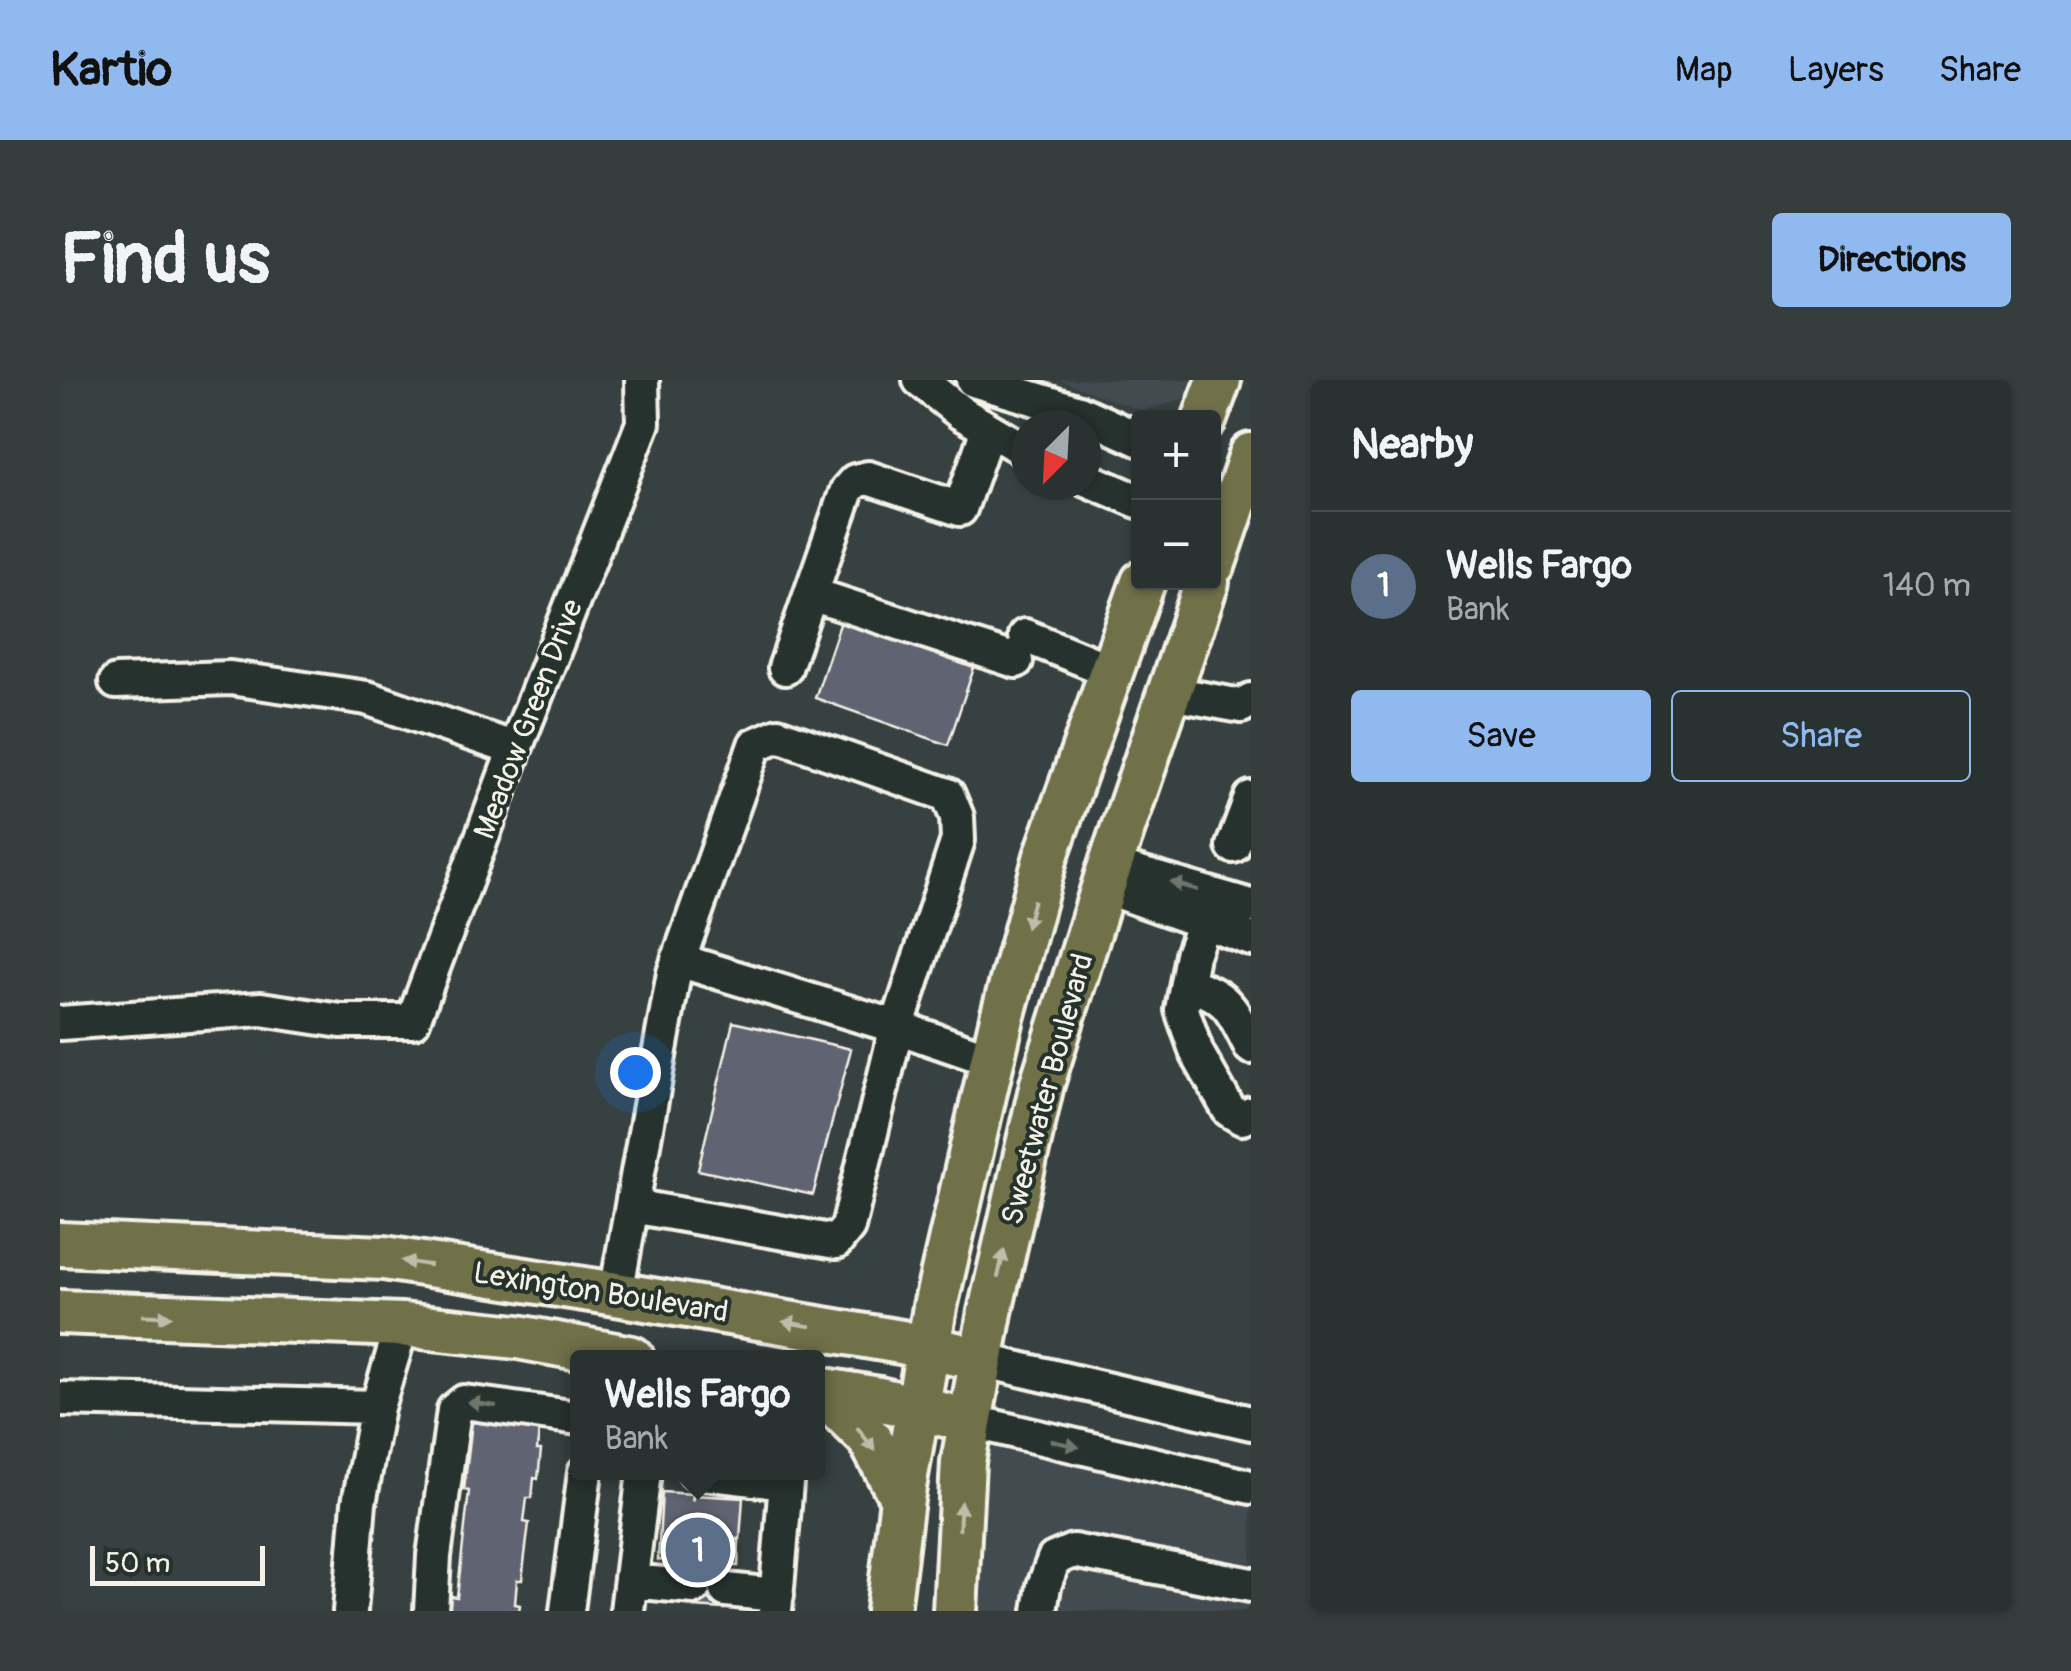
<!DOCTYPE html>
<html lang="en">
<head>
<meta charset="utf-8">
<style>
  :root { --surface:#293131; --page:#353d3d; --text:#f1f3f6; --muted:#a5a9ab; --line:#454c4d; --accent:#90b9f0 }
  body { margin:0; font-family:Pangolin,sans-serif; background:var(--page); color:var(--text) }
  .controls { position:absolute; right:30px; top:30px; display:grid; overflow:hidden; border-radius:10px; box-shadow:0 2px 8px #0004 }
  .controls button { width:90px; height:90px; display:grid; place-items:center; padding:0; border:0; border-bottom:2px solid var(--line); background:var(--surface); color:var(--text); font:50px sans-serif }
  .compass { position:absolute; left:951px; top:30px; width:90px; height:90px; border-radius:50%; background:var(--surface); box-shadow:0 2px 8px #0004; rotate:204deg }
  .scale { position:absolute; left:30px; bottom:25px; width:175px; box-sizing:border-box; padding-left:10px; border:5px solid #f4f1e8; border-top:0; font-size:28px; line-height:35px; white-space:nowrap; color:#f4f1e8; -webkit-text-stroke:8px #26332d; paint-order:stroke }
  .you { position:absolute; left:575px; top:692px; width:35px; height:35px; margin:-25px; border:8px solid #fff; border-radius:50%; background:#1a73e8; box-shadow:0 0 0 15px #1a73e833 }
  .badge { display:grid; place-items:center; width:65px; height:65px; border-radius:50%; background:var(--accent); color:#fff; font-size:32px; font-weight:700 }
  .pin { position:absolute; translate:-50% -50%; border:5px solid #fff; box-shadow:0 2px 10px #0006 }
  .popup { position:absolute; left:510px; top:970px; width:255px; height:130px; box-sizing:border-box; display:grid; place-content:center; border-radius:10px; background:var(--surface); filter:drop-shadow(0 2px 8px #0005); font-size:32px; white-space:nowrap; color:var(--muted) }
  .popup b { font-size:38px; color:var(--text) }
  .popup::after { content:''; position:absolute; left:50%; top:100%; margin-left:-20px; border:20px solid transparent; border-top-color:var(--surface) }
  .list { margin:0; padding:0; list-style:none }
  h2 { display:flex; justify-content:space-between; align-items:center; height:130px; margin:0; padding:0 40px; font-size:42px }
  h2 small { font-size:32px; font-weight:400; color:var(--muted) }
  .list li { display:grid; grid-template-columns:65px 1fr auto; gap:30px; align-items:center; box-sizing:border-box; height:150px; padding:0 40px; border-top:2px solid var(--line) }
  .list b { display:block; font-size:38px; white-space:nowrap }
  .list p { margin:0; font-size:32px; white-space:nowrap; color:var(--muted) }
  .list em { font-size:32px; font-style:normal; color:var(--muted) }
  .actions { display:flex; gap:20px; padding:30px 40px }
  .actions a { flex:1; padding:22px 0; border:2px solid var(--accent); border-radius:10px; text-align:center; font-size:35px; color:var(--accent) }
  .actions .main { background:var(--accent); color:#111 }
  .map { position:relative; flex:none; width:1191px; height:1231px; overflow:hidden; border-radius:10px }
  header { display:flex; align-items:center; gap:60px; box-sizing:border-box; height:140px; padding:0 50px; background:var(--accent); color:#111 }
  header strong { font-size:48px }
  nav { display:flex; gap:55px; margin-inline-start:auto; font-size:35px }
  .intro { display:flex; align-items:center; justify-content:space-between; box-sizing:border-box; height:240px; padding:0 60px }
  h1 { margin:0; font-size:70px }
  .button { padding:25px 45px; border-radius:10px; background:var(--accent); color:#111; font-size:35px; font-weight:700 }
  main { display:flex; gap:60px; padding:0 60px }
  aside { flex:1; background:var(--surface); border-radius:10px; box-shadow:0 2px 8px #0004 }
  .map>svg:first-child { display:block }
  .built { fill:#434b4f }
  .building { fill:#606371; stroke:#f4f1e8; stroke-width:2.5 }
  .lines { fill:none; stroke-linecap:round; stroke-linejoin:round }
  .minor-casing { stroke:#f4f1e8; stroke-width:40 }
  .major-casing { stroke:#f4f1e8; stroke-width:50 }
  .minor { stroke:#26332d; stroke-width:32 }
  .major { stroke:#6f704a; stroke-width:42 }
  .oneway { fill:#6e766e }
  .oneway2 { fill:#bfbda9 }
  .labels { text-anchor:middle; stroke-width:8; stroke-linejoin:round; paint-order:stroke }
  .street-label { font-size:30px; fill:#f4f1e8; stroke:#26332d }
</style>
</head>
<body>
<header>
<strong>Kartio</strong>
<nav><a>Map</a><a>Layers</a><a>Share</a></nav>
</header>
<div class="intro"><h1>Find us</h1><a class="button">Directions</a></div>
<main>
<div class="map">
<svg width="1191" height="1231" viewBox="0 0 1191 1231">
  <rect width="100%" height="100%" fill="#374141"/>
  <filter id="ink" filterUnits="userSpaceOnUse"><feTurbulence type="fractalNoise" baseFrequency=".01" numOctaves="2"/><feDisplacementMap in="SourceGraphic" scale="20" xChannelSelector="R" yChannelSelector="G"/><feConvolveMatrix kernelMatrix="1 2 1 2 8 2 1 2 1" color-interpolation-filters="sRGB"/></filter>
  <g filter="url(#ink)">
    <path class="built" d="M999 0H1131L1125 18 1082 31Z
      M928 1055 1191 1122V1231H907Z"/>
    <path class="building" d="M781 241 914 288 888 365 755 318Z
      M673 642 791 669 753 815 638 790Z
      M412 1042 479 1050 477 1070H481L478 1099 474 1098 472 1118H467L464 1142 469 1143 462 1200H457L455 1224 460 1225 459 1231H389L391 1216 397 1217 409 1111 404 1110Z
      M602 1112 633 1114 632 1121 634 1115 683 1118 680 1159H673L679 1161 678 1186H668L664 1229 633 1227 636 1184 598 1180Z"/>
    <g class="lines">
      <g class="minor-casing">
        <path id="minor" d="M860 0 901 33 966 71
          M913 0 1019 32 1078 59
          M1026 99 1078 121
          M751 214 956 281
          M965 256 1049 290
          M725 288 787 110 795 101 808 98 900 129 928 49
          M56 302 170 298 307 318 455 369
          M1111 313 1181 326 1191 320
          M1173 466 1191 418
          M1060 499 1062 513 1191 559
          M1060 499 1070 491 1191 526
          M1143 545 1132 575 1122 630 1137 673 1169 730 1182 738 1191 734
          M618 580 837 647 932 680
          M1128 605C1169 615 1173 632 1191 667
          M0 643 201 629 281 641H353L455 369 583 43 582 0
          M556 914 614 593 695 365 718 355 888 415 897 437 898 460 835 654 788 847 776 862 572 826
          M921 980 1191 1043
          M0 1019 317 1027
          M910 1041 1191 1107
          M635 1092 726 1103 715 1231
          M571 1201 634 1207
          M666 1210 717 1215
          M290 1231 299 1123 317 1027 342 945
          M371 1231 374 1176 394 1030 404 1022 518 1038
          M507 1231 525 1092
          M567 1231 584 1092
          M980 1231 984 1206 994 1179 1013 1171 1191 1205"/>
      </g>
      <g class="major-casing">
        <path id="major" d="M1145 38 1159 0
          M1154 183 1191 75
          M0 864 324 878 556 914 841 962 896 974
          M0 932 342 945 458 957 572 978
          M758 1009 819 1019 885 1035
          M759 1009 809 1058 842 1119
          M828 1231 842 1119 875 927 942 638 986 476 1083 202
          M895 1231 903 1082 930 932 982 704 1047 495 1147 202"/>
      </g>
      <use href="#minor" class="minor"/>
      <use href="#major" class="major"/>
    </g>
    <defs><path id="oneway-solid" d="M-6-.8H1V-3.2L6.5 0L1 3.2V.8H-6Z" transform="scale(2.5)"/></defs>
    <g class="oneway">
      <use href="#oneway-solid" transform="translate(1124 506) rotate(-164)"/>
      <use href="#oneway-solid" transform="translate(422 1024) rotate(-172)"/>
      <use href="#oneway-solid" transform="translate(1005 1064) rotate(13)"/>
    </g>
    <g class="oneway2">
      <use href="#oneway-solid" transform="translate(970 534) rotate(105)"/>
      <use href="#oneway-solid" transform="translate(356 883) rotate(-171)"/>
      <use href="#oneway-solid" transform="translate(941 884) rotate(-77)"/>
      <use href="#oneway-solid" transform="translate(97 936) rotate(2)"/>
      <use href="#oneway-solid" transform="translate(737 944) rotate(-170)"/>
      <use href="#oneway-solid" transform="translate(806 1059) rotate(53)"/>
      <use href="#oneway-solid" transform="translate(900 1136) rotate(-87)"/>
    </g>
  </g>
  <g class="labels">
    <g class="street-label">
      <text transform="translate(468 339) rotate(-69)" y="10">Meadow Green Drive</text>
      <text transform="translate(987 709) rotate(-75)" y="10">Sweetwater Boulevard</text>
      <text transform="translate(541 912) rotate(9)" y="10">Lexington Boulevard</text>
    </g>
  </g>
</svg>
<div class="controls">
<button>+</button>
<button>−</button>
</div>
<svg class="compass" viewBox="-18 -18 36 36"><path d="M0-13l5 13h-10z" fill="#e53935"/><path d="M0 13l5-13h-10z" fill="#a5a9ab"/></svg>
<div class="scale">50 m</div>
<div class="you"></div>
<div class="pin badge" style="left:638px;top:1170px;background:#5c6f8a">1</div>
<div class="popup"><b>Wells Fargo</b>Bank</div>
</div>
<aside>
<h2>Nearby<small></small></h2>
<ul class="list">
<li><span class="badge" style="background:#5c6f8a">1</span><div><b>Wells Fargo</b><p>Bank</p></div><em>140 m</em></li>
</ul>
<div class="actions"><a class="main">Save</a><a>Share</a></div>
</aside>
</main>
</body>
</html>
